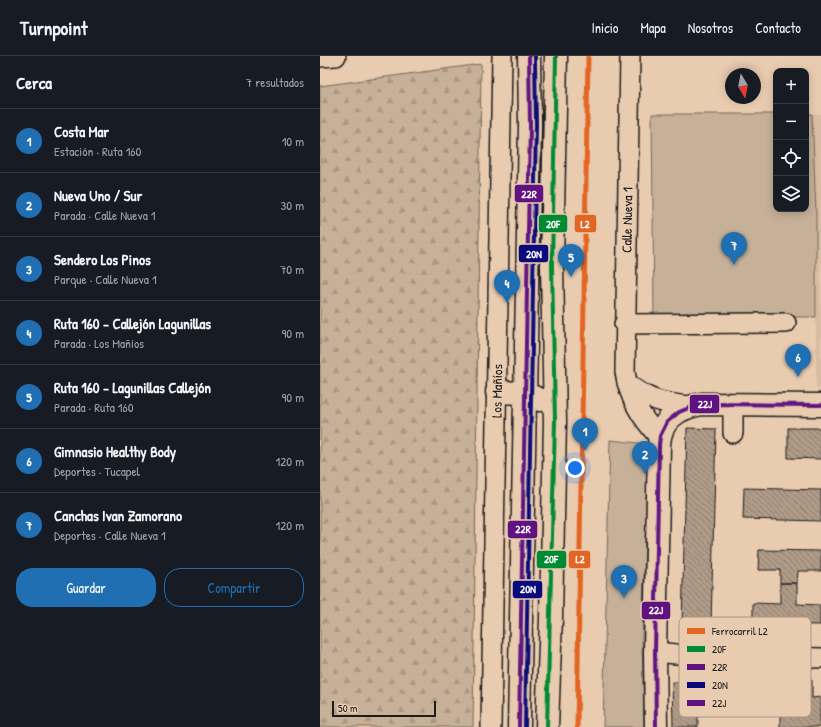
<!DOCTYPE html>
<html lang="es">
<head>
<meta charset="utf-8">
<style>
  :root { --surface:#171b24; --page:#242831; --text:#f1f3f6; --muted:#9ea1a6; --line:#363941; --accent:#1f6fb2 }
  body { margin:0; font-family:"Patrick Hand",sans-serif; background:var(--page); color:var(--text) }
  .controls { position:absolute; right:12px; top:12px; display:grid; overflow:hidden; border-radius:8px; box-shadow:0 2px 10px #0003 }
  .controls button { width:36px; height:36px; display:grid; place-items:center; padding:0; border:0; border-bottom:1px solid var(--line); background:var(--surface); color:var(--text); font:20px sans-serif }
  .compass { position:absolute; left:405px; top:12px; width:36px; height:36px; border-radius:50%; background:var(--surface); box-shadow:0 2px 10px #0003; rotate:170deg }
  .scale { position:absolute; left:12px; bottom:10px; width:104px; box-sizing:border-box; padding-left:4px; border:2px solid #1c1c1c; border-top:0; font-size:11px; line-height:14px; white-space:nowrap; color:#1c1c1c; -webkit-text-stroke:3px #e9ccb0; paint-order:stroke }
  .you { position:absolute; left:255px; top:412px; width:14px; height:14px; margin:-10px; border:3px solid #fff; border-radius:50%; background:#1a73e8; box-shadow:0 0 0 6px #1a73e833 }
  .badge { display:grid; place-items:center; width:26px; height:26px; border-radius:50%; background:var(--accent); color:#fff; font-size:13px; font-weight:700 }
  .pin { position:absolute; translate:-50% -33px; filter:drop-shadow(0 1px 2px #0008) }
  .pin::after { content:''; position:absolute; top:21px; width:14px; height:12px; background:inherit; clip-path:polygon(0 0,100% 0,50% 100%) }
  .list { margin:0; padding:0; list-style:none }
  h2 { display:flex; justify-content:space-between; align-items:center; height:52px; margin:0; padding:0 16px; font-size:17px }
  h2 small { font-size:13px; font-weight:400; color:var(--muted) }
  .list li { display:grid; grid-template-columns:26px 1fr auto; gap:12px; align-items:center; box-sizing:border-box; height:64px; padding:0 16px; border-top:1px solid var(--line) }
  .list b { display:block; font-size:15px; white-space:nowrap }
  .list p { margin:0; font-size:13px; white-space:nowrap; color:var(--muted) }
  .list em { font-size:13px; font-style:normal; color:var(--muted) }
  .actions { display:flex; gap:8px; padding:12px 16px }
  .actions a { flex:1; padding:9px 0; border:1px solid var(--accent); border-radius:16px; text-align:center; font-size:14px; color:var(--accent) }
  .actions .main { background:var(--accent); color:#fff }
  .icon { flex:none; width:22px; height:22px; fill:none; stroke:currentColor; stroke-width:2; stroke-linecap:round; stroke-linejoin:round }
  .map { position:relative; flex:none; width:501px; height:671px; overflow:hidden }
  header { display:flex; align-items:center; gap:24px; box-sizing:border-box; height:56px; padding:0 20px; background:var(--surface); border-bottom:1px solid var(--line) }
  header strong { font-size:19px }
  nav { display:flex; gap:22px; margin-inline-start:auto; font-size:14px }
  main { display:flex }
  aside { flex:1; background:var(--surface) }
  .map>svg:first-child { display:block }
  .built { fill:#d8bda4 }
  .forest { fill:url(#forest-firs); stroke:#72665a }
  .park { fill:#c7b098; stroke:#72665a }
  .building { fill:url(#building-back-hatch); stroke:#1c1c1c }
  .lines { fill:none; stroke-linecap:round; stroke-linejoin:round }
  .minor-casing { stroke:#1c1c1c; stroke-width:22 }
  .major-casing { stroke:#1c1c1c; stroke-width:25 }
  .highway-casing { stroke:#1c1c1c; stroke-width:25 }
  .minor { stroke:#e9ccb0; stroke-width:19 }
  .major { stroke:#e9ccb0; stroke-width:22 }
  .highway { stroke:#e9ccb0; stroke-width:22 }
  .bus-1-casing { stroke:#e9ccb0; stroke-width:7 }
  .bus-2-casing { stroke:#e9ccb0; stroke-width:7 }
  .bus-3-casing { stroke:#e9ccb0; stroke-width:7 }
  .bus-4-casing { stroke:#e9ccb0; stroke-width:7 }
  .bus-1 { stroke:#008a32; stroke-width:4 }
  .bus-2 { stroke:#5f1280; stroke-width:4 }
  .bus-3 { stroke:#0a0a7a; stroke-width:4 }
  .bus-4 { stroke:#5f1280; stroke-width:4 }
  .rail-1-casing { stroke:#e9ccb0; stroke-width:8 }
  .rail-1 { stroke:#e36523; stroke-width:5 }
  .labels { text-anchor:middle; stroke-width:3; stroke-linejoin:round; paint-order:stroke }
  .street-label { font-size:14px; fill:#1c1c1c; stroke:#e9ccb0 }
  .key { fill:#e9ccb0; stroke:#ac9784; stroke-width:1 }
  .key-label { font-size:11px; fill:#1c1c1c }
  .line-badge { stroke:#e9ccb0; stroke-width:1.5 }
  .badge-label { font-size:11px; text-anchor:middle; font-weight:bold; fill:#fff }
</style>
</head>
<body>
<header>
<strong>Turnpoint</strong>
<nav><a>Inicio</a><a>Mapa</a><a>Nosotros</a><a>Contacto</a></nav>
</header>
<main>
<aside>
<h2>Cerca<small>7 resultados</small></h2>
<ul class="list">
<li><span class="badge">1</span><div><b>Costa Mar</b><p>Estación · Ruta 160</p></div><em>10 m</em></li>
<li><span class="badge">2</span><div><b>Nueva Uno / Sur</b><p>Parada · Calle Nueva 1</p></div><em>30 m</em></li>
<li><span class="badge">3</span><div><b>Sendero Los Pinos</b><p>Parque · Calle Nueva 1</p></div><em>70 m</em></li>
<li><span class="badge">4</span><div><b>Ruta 160 - Callejón Lagunillas</b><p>Parada · Los Mañíos</p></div><em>90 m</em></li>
<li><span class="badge">5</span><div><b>Ruta 160 - Lagunillas Callejón</b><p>Parada · Ruta 160</p></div><em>90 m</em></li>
<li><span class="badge">6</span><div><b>Gimnasio Healthy Body</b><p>Deportes · Tucapel</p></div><em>120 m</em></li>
<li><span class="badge">7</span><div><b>Canchas Ivan Zamorano</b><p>Deportes · Calle Nueva 1</p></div><em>120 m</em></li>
</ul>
<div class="actions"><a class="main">Guardar</a><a>Compartir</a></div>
</aside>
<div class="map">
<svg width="501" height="671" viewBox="0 0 501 671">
  <defs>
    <pattern id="forest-firs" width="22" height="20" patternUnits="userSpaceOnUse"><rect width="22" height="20" fill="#c7b098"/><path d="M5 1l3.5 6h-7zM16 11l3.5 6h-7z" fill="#aa9782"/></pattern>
    <pattern id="building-back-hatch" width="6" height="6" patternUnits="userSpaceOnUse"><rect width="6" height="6" fill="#b09b87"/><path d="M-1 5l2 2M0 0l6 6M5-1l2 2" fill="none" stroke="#8e7e6e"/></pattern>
  </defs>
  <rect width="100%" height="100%" fill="#e9ccb0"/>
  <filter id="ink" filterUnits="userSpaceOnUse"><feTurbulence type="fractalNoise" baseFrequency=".025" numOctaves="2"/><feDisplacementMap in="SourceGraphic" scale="8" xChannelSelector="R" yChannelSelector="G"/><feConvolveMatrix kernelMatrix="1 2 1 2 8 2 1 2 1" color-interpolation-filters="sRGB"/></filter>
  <g filter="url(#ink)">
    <path class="built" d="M492 58H501V333H496V157Z"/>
    <path class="forest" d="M161 8 153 671H0V30Z"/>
    <path class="park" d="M332 58H456V153H486V58H492L496 157V261H334Z
      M290 384 328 388 322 580 324 671H283Z"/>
    <path class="building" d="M367 372 396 373 391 569 362 568Z
      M468 372H501V403L468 402Z
      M424 432 501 434V465L423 463Z
      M439 494 501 495V515H478L477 527H460V514H438Z
      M460 527H477V548L500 549V569L433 568V547L460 548Z
      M492 624V642L500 641V671H460V652L378 653V671H353L352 626Z"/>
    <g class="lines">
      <g class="minor-casing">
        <path id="minor" d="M310 0 305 316C309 342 321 361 339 381
          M0 1 16 0
          M304 268 466 267
          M307 327C329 345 343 347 369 350
          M413 377V347
          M335 596 356 598 501 602
          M171 671 182 0"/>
      </g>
      <g class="major-casing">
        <path id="major" d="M336 671 335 596 339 389C340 363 359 352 382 348L501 349"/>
      </g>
      <g class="highway-casing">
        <path id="highway" d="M177 336 206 337 220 344
          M199 671 210 69 209 0
          M227 671 231 562 235 366 232 209 236 0"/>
      </g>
      <use href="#minor" class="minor"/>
      <use href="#major" class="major"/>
      <use href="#highway" class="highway"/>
      <g class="bus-1-casing">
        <path id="bus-1" d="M227 671 235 366 232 209 236 0"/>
      </g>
      <g class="bus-2-casing">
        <path id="bus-2" d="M199 671 210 69 209 0"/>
      </g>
      <g class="bus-3-casing">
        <path id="bus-3" d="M205 671 216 69 215 0"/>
      </g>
      <g class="bus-4-casing">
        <path id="bus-4" d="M336 671 335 596 339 389 340 380 347 366 359 356 374 350 382 348 501 349"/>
      </g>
      <use href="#bus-1" class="bus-1"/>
      <use href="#bus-2" class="bus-2"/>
      <use href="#bus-3" class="bus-3"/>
      <use href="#bus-4" class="bus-4"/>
      <g class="rail-1-casing">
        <path id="rail-1" d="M257 671 268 0"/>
      </g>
      <use href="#rail-1" class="rail-1"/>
    </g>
  </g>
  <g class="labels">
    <g class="street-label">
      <text transform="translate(307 164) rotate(-89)" y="5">Calle Nueva 1</text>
      <text transform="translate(177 335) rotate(-89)" y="5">Los Mañíos</text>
    </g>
  </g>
  <rect x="359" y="561" width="132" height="100" rx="6" class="key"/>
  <rect x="367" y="572" width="18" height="6" fill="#e36523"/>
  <rect x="367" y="590" width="18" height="6" fill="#008a32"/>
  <rect x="367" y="608" width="18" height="6" fill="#5f1280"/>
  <rect x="367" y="626" width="18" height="6" fill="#0a0a7a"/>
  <rect x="367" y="644" width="18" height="6" fill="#5f1280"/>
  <g class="key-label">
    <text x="392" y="579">Ferrocarril L2</text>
    <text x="392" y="597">20F</text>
    <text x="392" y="615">22R</text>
    <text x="392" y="633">20N</text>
    <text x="392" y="651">22J</text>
  </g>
  <g class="line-badge">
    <rect x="194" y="128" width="30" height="19" rx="4" fill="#5f1280"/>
    <rect x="254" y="158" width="23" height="19" rx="4" fill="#e36523"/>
    <rect x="218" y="158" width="30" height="19" rx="4" fill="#008a32"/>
    <rect x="198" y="188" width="31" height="19" rx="4" fill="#0a0a7a"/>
    <rect x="369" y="338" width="31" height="20" rx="4" fill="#5f1280"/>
    <rect x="187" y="464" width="31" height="19" rx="4" fill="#5f1280"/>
    <rect x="248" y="494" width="23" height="19" rx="4" fill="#e36523"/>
    <rect x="216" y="494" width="31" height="19" rx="4" fill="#008a32"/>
    <rect x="192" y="524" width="31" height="19" rx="4" fill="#0a0a7a"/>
    <rect x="321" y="545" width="30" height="19" rx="4" fill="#5f1280"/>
  </g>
  <g class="badge-label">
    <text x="209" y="142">22R</text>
    <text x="265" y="172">L2</text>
    <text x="233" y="172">20F</text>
    <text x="214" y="202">20N</text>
    <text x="385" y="352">22J</text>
    <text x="203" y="477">22R</text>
    <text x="260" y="507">L2</text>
    <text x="231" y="507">20F</text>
    <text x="208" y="537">20N</text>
    <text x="336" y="558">22J</text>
  </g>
</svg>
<div class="controls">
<button>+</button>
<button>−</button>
<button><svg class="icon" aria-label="locate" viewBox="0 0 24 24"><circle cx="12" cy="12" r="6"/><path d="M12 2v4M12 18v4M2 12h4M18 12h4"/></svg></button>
<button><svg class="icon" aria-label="layers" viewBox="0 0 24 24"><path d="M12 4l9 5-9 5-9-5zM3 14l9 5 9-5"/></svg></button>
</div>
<svg class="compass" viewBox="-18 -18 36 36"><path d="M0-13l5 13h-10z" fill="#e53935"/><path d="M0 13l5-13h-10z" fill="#9ea1a6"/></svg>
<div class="scale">50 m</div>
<div class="you"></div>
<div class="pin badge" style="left:265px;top:395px">1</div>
<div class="pin badge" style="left:325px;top:418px">2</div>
<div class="pin badge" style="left:304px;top:542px">3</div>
<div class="pin badge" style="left:187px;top:247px">4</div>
<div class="pin badge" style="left:251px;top:221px">5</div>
<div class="pin badge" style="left:478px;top:321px">6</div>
<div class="pin badge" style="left:414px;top:209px">7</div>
</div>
</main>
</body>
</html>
